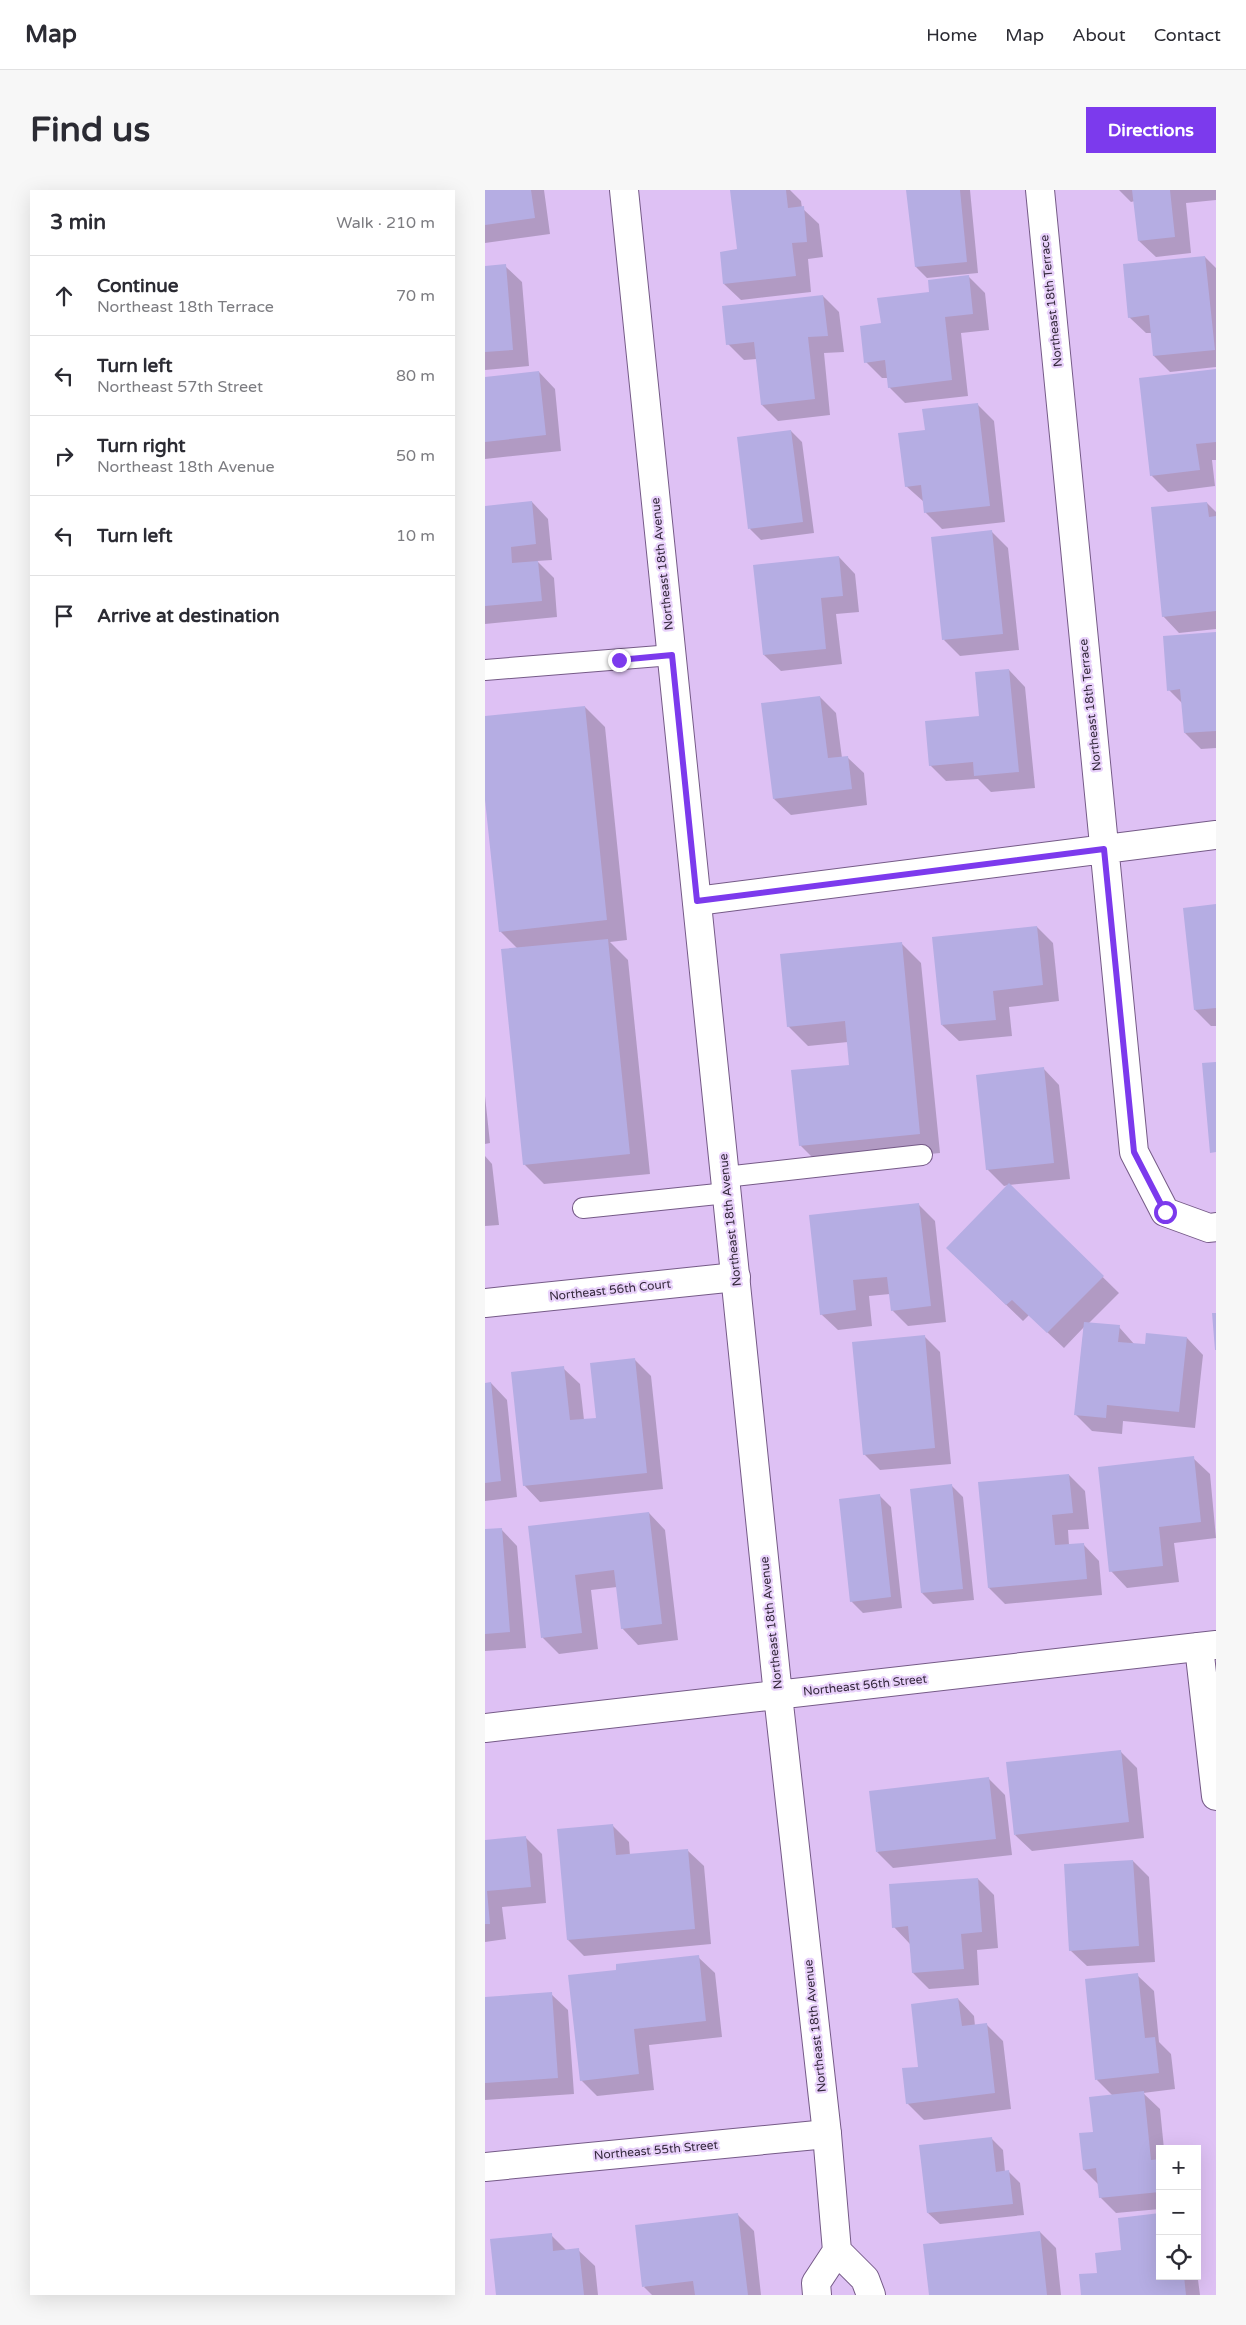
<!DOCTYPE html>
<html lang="en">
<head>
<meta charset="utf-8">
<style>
  :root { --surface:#fff; --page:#f7f7f7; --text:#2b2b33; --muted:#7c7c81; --line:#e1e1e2; --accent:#7c3aed }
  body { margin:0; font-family:"Varela Round",sans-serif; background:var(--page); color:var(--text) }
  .controls { position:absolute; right:15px; bottom:15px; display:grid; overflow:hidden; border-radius:0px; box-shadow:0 5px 20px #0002 }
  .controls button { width:45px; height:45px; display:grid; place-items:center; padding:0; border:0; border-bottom:1px solid var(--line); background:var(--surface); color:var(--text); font:25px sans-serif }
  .stop { position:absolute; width:15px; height:15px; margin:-11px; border:4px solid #7c3aed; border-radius:50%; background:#fff }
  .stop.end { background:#7c3aed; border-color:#fff; box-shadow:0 1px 5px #0008 }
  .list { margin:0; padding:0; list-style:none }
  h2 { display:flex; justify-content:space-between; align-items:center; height:65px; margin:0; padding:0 20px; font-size:21px }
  h2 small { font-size:16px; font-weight:400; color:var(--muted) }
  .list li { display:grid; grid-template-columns:32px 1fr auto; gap:15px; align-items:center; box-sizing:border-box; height:80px; padding:0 20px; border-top:1px solid var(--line) }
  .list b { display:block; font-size:19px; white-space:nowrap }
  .list p { margin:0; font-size:16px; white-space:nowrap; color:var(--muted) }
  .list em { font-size:16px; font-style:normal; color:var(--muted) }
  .icon { flex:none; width:28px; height:28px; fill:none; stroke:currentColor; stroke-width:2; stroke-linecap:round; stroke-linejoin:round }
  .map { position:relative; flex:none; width:731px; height:2105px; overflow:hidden; border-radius:0px }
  header { display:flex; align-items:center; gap:30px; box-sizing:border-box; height:70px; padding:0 25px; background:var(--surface); border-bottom:1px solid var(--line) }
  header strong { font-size:24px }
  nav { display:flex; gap:28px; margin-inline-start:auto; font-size:18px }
  .intro { display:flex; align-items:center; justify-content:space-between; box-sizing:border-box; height:120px; padding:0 30px }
  h1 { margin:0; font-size:35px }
  .button { padding:12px 22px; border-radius:0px; background:var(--accent); color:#fff; font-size:18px; font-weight:700 }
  main { display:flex; gap:30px; padding:0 30px }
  aside { flex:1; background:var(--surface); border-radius:0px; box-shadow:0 5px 20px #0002 }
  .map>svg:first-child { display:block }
  .shadow { fill:#0003 }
  .building { fill:#b5ade3 }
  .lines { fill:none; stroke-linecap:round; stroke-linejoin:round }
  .lane-casing { stroke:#755a87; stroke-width:22 }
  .street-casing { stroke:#755a87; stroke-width:30 }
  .secondary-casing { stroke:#755a87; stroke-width:30 }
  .lane { stroke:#fff; stroke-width:20 }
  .street { stroke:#fff; stroke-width:28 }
  .secondary { stroke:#fff; stroke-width:28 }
  .route { stroke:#7c3aed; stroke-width:6 }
  .labels { text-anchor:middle; stroke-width:4.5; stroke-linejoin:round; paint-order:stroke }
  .street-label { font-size:12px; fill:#34283c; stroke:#e8d1fa }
</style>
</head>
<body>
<header>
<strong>Map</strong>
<nav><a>Home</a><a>Map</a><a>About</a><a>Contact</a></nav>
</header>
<div class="intro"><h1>Find us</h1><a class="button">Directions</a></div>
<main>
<aside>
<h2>3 min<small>Walk · 210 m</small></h2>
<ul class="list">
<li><svg class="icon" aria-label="ahead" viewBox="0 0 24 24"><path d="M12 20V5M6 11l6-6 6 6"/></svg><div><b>Continue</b><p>Northeast 18th Terrace</p></div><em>70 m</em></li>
<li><svg class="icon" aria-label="left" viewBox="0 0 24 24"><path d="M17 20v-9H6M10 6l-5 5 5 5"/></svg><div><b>Turn left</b><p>Northeast 57th Street</p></div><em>80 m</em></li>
<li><svg class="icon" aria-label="right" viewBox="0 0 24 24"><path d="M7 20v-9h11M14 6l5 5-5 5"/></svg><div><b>Turn right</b><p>Northeast 18th Avenue</p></div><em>50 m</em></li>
<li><svg class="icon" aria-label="left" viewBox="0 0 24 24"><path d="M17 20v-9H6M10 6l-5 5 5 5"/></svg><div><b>Turn left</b></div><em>10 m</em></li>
<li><svg class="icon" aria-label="arrive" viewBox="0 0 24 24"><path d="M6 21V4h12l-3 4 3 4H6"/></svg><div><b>Arrive at destination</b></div></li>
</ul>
</aside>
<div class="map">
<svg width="731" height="2105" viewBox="0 0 731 2105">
  <rect width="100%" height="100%" fill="#dec1f4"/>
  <path class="shadow" d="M0 0H59L65 44 0 53Z
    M251 0H305L316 11 317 18 334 34 338 67 323 69 326 102 256 110 239 94 253 61Z
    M422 0H485L493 83 442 88 431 77Z
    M634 0H731V10L701 13 706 63 671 67 654 51 650 11 646 12Z
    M720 67 731 78V177L685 182 669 166 667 143H661L644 127Z
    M20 76 37 92 44 176 0 180V77Z
    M483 86 500 103 504 140 476 143 483 206 420 213 404 197 403 188H397L381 172 397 135Z
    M338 106 354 122 359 162 339 163 345 225 293 231 277 215 272 169 259 170 243 154Z
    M731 180V270H727L730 296 683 302 666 285Z
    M54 182 70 199 76 261 0 269V188Z
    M493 215 509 231 520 332 457 339 441 323 439 312 421 296 441 241Z
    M306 241 317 252 329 343 276 350 265 339Z
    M47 312 63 329 67 370 52 371 69 388 72 427 0 434V317Z
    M722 313 731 322V439L694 443 678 426Z
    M507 342 523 358 534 460 475 466 459 450Z
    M354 367 370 384 374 422 351 424 357 474 296 481 279 465Z
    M731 443V558L716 559 700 543 698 514 684 500Z
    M524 480 540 497 550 598 506 602 493 589 461 591 445 575 496 527Z
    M335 507 351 523 357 568 362 567 379 583 382 615 306 625 289 609Z
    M100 517 120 537 142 750 125 752 143 770 165 984 59 994 39 974 33 759 15 741 0 598V527Z
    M731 715V836H726L710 820Z
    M552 737 568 753 574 811 524 817 527 846 474 851 457 835Z
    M416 753 436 773 455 963 335 975 315 955 366 876 363 852 323 856 303 836Z
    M558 878 574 895 585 989 524 995 634 1103 604 1133 634 1137 650 1155 661 1156 702 1148 718 1165 710 1238 638 1231 637 1244 607 1241 590 1224 599 1137 579 1158 544 1125 538 1131 479 1074 524 995 519 996 502 979Z
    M0 906 5 953 0 954Z
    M0 966 7 974 14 1035 0 1036Z
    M434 1015 450 1031 461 1132 423 1136 407 1120 405 1104 384 1106 387 1136 353 1140 336 1124Z
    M439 1146 455 1162 466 1274 395 1280 379 1264Z
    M150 1170 166 1186 178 1299 55 1312 39 1295 78 1178 95 1194 99 1230 112 1229Z
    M6 1193 22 1210 32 1307 0 1311V1194Z
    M708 1268 725 1284 731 1348 689 1353 694 1392 642 1398 626 1381Z
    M584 1285 600 1301 604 1339 583 1340 584 1355 598 1354 614 1371 617 1405 520 1414 504 1398Z
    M466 1295 478 1307 489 1410 448 1414 437 1403Z
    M395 1306 406 1317 417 1418 378 1423 366 1411Z
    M164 1323 180 1340 193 1450 153 1455 137 1438 132 1397 106 1400 113 1459 74 1464 58 1448 45 1337Z
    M16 1339 32 1356 41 1458 0 1461V1341Z
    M635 1561 652 1578 659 1648 547 1661 530 1645Z
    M504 1589 520 1605 527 1665 408 1678 392 1662Z
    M128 1636 144 1652 145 1665 202 1660 219 1676 226 1754 99 1766 83 1750Z
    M40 1647 57 1664 61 1713 17 1717 21 1749 0 1752V1652Z
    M648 1671 664 1687 670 1772 602 1776 585 1760Z
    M493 1689 509 1705 513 1758 492 1760 494 1795 444 1799 428 1783 425 1754 409 1737Z
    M213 1767 230 1783 237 1847 164 1855 169 1900 112 1906 96 1890Z
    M652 1785 669 1801 674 1852 686 1864 690 1899 658 1903 675 1919 679 1959H675V2019L631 2023 615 2007 614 1995 599 1980 609 1943 628 1906 612 1890Z
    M66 1804 83 1820 89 1904 0 1910V1809Z
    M473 1809 489 1826 490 1836 501 1834 518 1851 526 1919 439 1930 422 1913 435 1878Z
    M506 1948 518 1960 520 1982H524L535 1993 539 2025 455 2034 443 2023Z
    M253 2025 269 2041 276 2105H167L159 2097Z
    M555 2042 571 2058 576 2105H445Z
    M66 2045 82 2061 93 2060 110 2076 113 2105H12Z
    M712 2082 715 2105H598L675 2086H712Z"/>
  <path class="building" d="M0 0H46L50 28 0 35Z
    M245 0H301L303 18 319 16 322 52 307 53 311 86 238 94 235 62 252 59Z
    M421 0H475L482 72 430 77Z
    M647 0H685L690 47 653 51Z
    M720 66 730 160 668 166 664 125 643 128 638 74Z
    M21 74 28 160 0 162V76Z
    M484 85 488 124 460 127 467 190 403 198 400 170 379 173 375 136 396 133 392 108 444 102 443 90Z
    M338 105 343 146 323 147 330 209 276 215 269 152 241 155 237 116Z
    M731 179V252L711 254 715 280 665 286 654 188Z
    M54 181 61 245 0 252V187Z
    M493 213 505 316 439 323 436 295 420 297 413 243 440 240 437 219Z
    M306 240 318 332 263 339 252 247Z
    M47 311 51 354 26 357 27 373 53 371 57 411 0 416V316Z
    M722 312 724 327 731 326V421L677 427 666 317Z
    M507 340 518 444 457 450 446 347Z
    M354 366 358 406 336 408 341 459 278 465 268 375Z
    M731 442V541L699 543 695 499 682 501 678 446Z
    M524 479 534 582 489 586 488 572 444 576 440 531 494 526 490 482Z
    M335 506 343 568 363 566 367 599 288 609 276 513Z
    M100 516 122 730 14 742 0 610V526Z
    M731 714V818L709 820 698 718Z
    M552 736 558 795 508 801 511 830 456 835 447 747Z
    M123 749 145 964 38 975 16 759Z
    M417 752 435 944 314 956 306 880 364 875 360 831 302 837 295 764Z
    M731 872V962L725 963 717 873Z
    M559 877 569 973 501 980 491 885Z
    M524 993 619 1086 562 1143 527 1110 521 1115 461 1058Z
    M434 1013 446 1116 406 1121 402 1087 368 1090 371 1120 335 1125 324 1025Z
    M727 1123H731V1160H730Z
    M599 1132 635 1135 633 1152 660 1154 661 1143 702 1147 694 1222 622 1215 621 1228 589 1225Z
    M440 1145 450 1258 378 1265 367 1152Z
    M150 1168 162 1283 38 1296 26 1182 79 1176 85 1230 111 1228 105 1173Z
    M6 1192 16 1291 0 1293V1193Z
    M709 1266 716 1332 674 1337 678 1376 624 1382 613 1277Z
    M584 1284 588 1323 567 1325 570 1355 599 1353 602 1389 503 1398 493 1292Z
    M467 1294 478 1399 436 1403 425 1299Z
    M395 1304 406 1407 365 1412 354 1309Z
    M164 1322 177 1434 136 1439 129 1380 90 1385 97 1443 56 1448 43 1336Z
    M17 1338 25 1442 0 1444V1339Z
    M636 1560 644 1632 529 1645 521 1572Z
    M504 1587 511 1649 391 1662 384 1601Z
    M128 1634 131 1665 203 1659 210 1739 82 1750 72 1639Z
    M41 1646 46 1697 2 1701 5 1734H0V1650Z
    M648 1670 654 1756 584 1761 579 1674Z
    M493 1688 497 1742 476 1744 479 1779 427 1783 423 1736 407 1738 404 1694Z
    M214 1765 221 1831 149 1839 154 1884 95 1891 83 1785 131 1780V1774Z
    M653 1783 660 1848 670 1847 674 1883 610 1890 600 1789Z
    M67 1802 73 1888 0 1893V1807Z
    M473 1808 477 1836 502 1833 510 1903 421 1914 417 1878 433 1877 426 1814Z
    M659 1901 666 1970 675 1969V2002L614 2008 611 1978 598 1980 594 1943 608 1942 604 1907Z
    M507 1947 511 1982 524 1980 528 2014 442 2023 434 1955Z
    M253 2023 263 2105H210L208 2091 157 2097 150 2035Z
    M675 2023V2086H699L701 2105H596L594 2084 612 2083 610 2063 636 2060 633 2028Z
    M555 2041 562 2105H444L438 2054Z
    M67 2043 68 2061 94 2058 99 2105H11L5 2049Z"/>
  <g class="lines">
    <g class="lane-casing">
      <path id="lane" d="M0 480 187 465
        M240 987 437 965
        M98 1018 242 1003"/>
    </g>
    <g class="street-casing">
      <path id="street" d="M555 0 649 962 680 1022 724 1038 731 1037
        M212 711 731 645
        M0 1113 251 1087
        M714 1457 731 1606
        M0 1977 342 1944"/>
    </g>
    <g class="secondary-casing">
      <path id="secondary" d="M139 0 293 1505 342 1944 352 2061 331 2093 332 2105
        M0 1538 731 1455
        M352 2061 380 2089 386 2105"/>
    </g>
    <use href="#lane" class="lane"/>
    <use href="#street" class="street"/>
    <use href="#secondary" class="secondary"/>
  </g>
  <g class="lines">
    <path class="route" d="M134 470 187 465 212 711 619 659 649 962 680 1022"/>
  </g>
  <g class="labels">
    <g class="street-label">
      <text transform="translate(566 111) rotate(-96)" y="4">Northeast 18th Terrace</text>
      <text transform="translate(177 374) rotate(-96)" y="4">Northeast 18th Avenue</text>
      <text transform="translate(605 515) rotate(-96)" y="4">Northeast 18th Terrace</text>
      <text transform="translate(245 1030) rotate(-96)" y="4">Northeast 18th Avenue</text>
      <text transform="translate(125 1100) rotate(-6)" y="4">Northeast 56th Court</text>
      <text transform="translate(286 1433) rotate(-96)" y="4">Northeast 18th Avenue</text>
      <text transform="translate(380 1495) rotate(-6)" y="4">Northeast 56th Street</text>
      <text transform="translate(330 1836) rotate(-96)" y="4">Northeast 18th Avenue</text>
      <text transform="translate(171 1960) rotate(-5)" y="4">Northeast 55th Street</text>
    </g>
  </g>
</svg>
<div class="controls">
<button>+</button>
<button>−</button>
<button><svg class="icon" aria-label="locate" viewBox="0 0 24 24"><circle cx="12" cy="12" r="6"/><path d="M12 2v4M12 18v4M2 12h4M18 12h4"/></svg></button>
</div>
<div class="stop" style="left:680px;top:1022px"></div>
<div class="stop end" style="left:134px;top:470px"></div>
</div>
</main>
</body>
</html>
